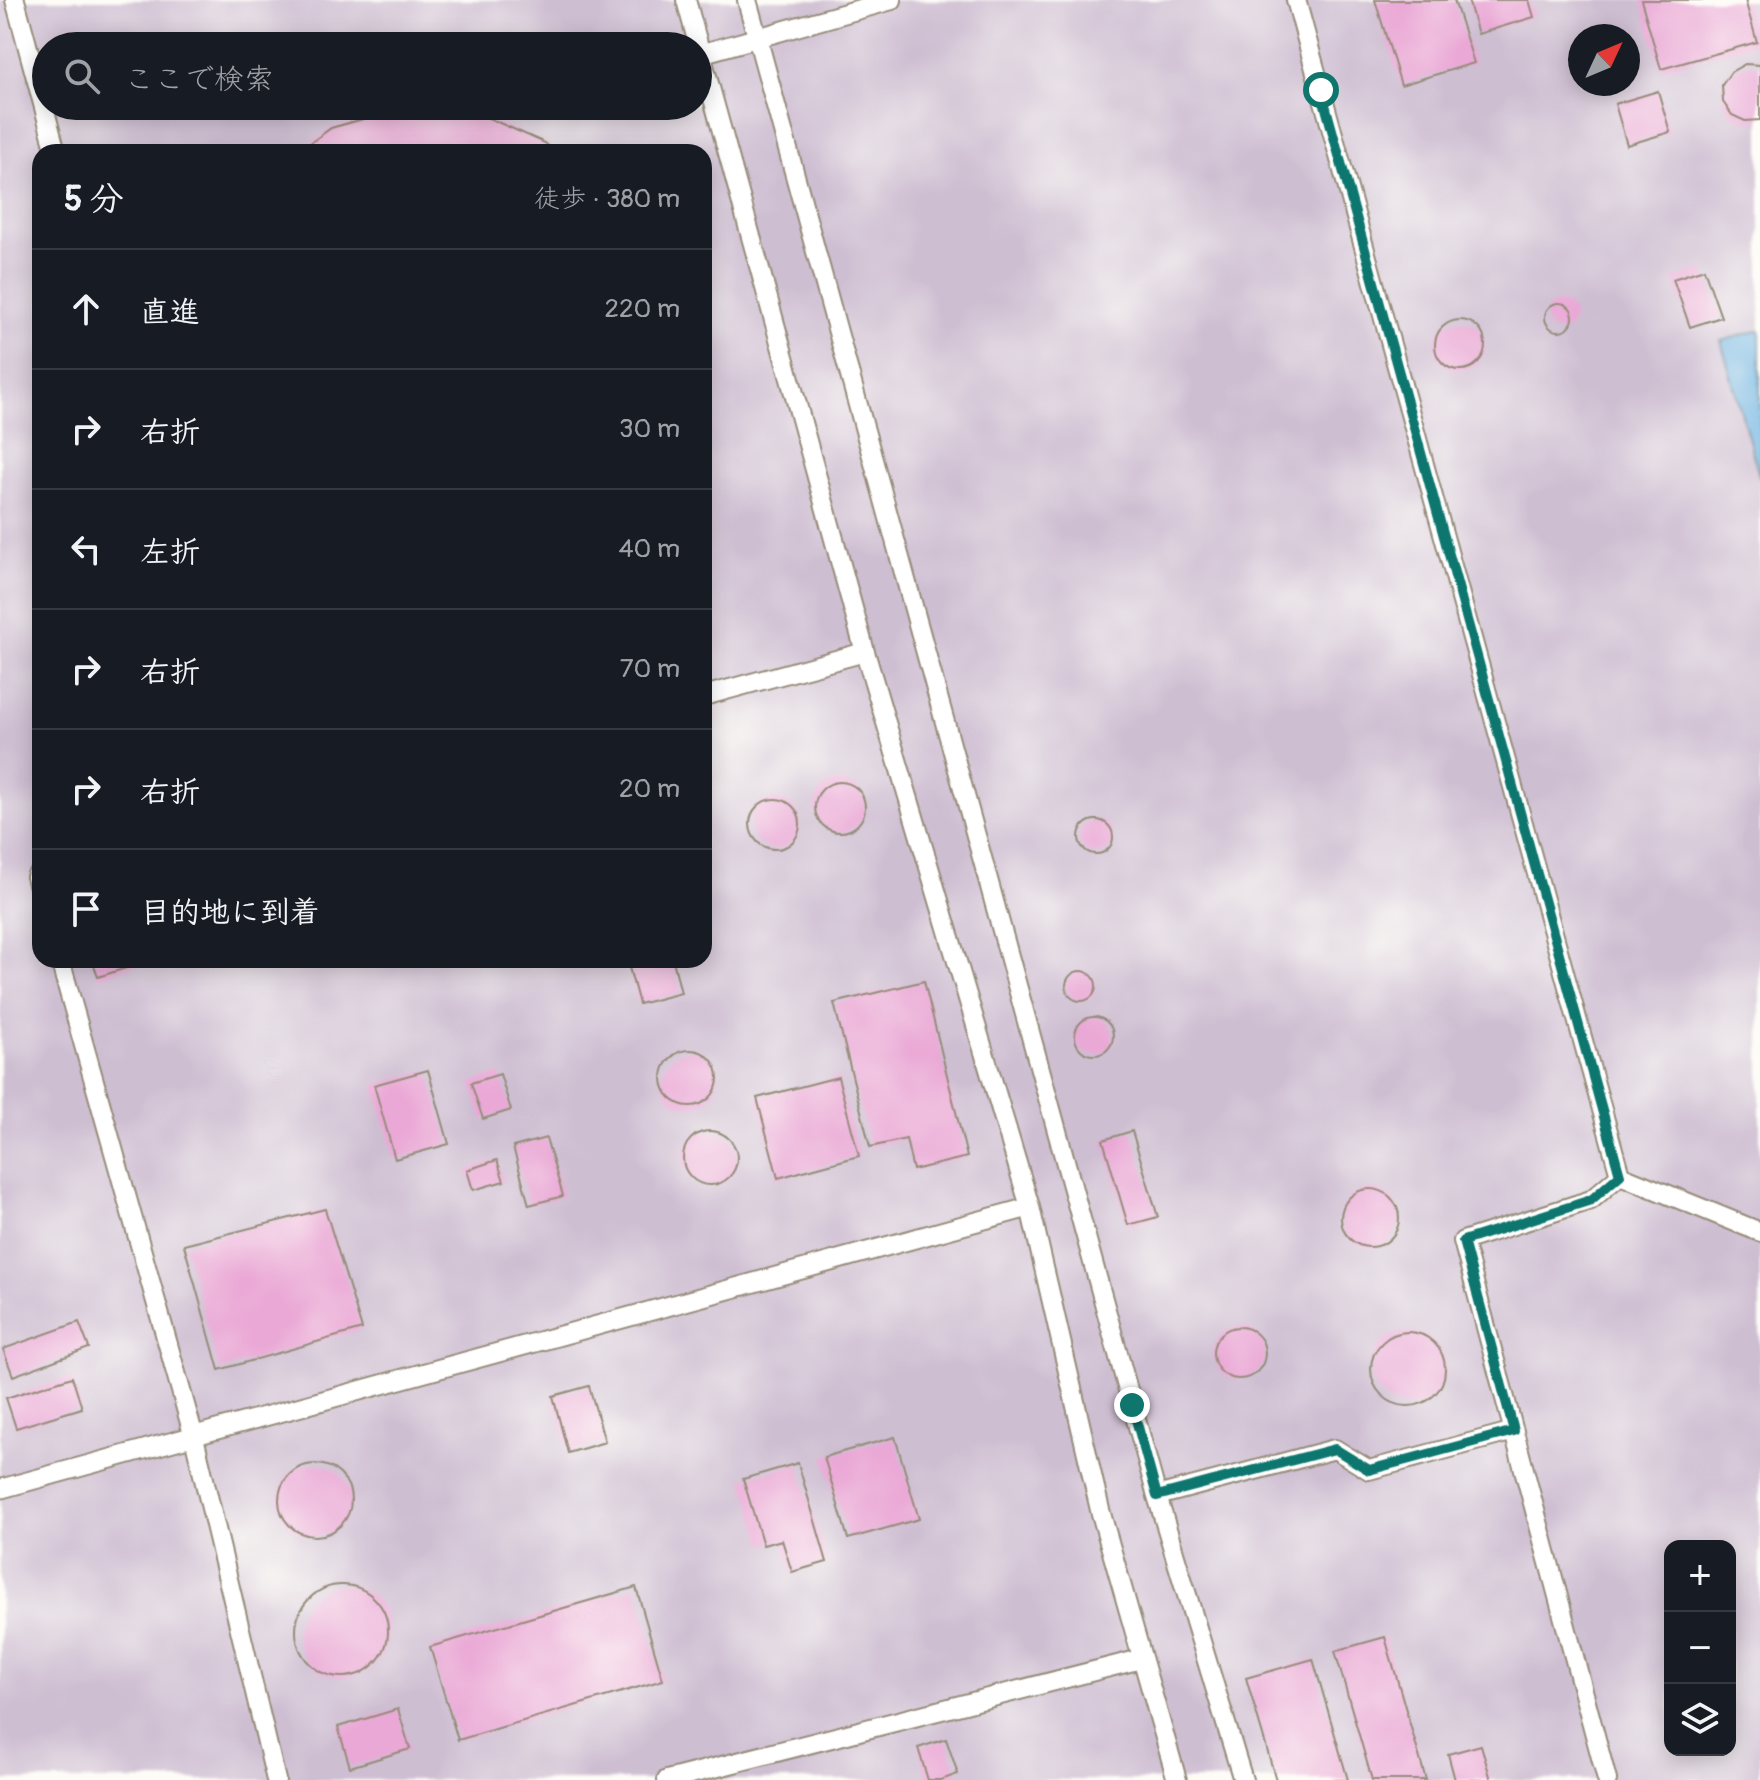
<!DOCTYPE html>
<html lang="ja">
<head>
<meta charset="utf-8">
<style>
  :root { --surface:#171b24; --page:#20242c; --text:#f1f3f6; --muted:#9ea1a6; --line:#363941 }
  body { margin:0; font-family:Pangolin,"Klee One",sans-serif; background:var(--page); color:var(--text) }
  .controls { position:absolute; right:24px; bottom:24px; display:grid; overflow:hidden; border-radius:16px; box-shadow:0 4px 20px #0003 }
  .controls button { width:72px; height:72px; display:grid; place-items:center; padding:0; border:0; border-bottom:2px solid var(--line); background:var(--surface); color:var(--text); font:40px sans-serif }
  .compass { position:absolute; left:1568px; top:24px; width:72px; height:72px; border-radius:50%; background:var(--surface); box-shadow:0 4px 20px #0003; rotate:46deg }
  .stop { position:absolute; width:24px; height:24px; margin:-18px; border:6px solid #0f766e; border-radius:50%; background:#fff }
  .stop.end { background:#0f766e; border-color:#fff; box-shadow:0 2px 8px #0008 }
  .list { margin:0; padding:0; list-style:none }
  h2 { display:flex; justify-content:space-between; align-items:center; height:104px; margin:0; padding:0 32px; font-size:34px }
  h2 small { font-size:26px; font-weight:400; color:var(--muted) }
  .list li { display:grid; grid-template-columns:52px 1fr auto; gap:24px; align-items:center; box-sizing:border-box; height:120px; padding:0 32px; border-top:2px solid var(--line) }
  .list b { display:block; font-size:30px; white-space:nowrap }
  .list em { font-size:26px; font-style:normal; color:var(--muted) }
  .icon { flex:none; width:44px; height:44px; fill:none; stroke:currentColor; stroke-width:2; stroke-linecap:round; stroke-linejoin:round }
  .map { position:relative; flex:none; width:1760px; height:1780px; overflow:hidden }
  .search { position:absolute; background:var(--surface); box-shadow:0 4px 20px #0003; left:32px; top:32px; width:680px; height:88px; display:flex; align-items:center; gap:20px; box-sizing:border-box; padding:0 28px; border-radius:44px; color:var(--muted); font-size:30px }
  .panel { position:absolute; background:var(--surface); box-shadow:0 4px 20px #0003; left:32px; top:144px; width:680px; height:824px; border-radius:24px }
  .map>svg:first-child { display:block }
  .industrial { fill:#cebed2; fill-rule:evenodd }
  .water { fill:#6cb2e2; stroke:#546e80; stroke-width:2 }
  .building { fill:#eaa8d6 }
  .lines { fill:none; stroke-linecap:round; stroke-linejoin:round }
  .service-casing { stroke:#968c7b; stroke-width:22 }
  .service { stroke:#fff; stroke-width:18 }
  .route { stroke:#0f766e; stroke-width:10 }
</style>
</head>
<body>
<div class="map">
<svg width="1760" height="1780" viewBox="0 0 1760 1780">
  <rect width="100%" height="100%" fill="#fdfcf7"/>
  <filter id="ink" filterUnits="userSpaceOnUse"><feTurbulence type="fractalNoise" baseFrequency=".0125" numOctaves="2"/><feDisplacementMap in="SourceGraphic" scale="16" xChannelSelector="R" yChannelSelector="G"/><feConvolveMatrix kernelMatrix="1 2 1 2 8 2 1 2 1" color-interpolation-filters="sRGB"/></filter>
  <filter id="wash" filterUnits="userSpaceOnUse"><feTurbulence type="fractalNoise" baseFrequency=".006" numOctaves="4" result="noise"/><feDisplacementMap in="SourceGraphic" scale="32" xChannelSelector="R" yChannelSelector="G"/><feGaussianBlur stdDeviation="1.8" result="paint"/><feColorMatrix in="noise" values="0 0 0 0 0 0 0 0 0 0 0 0 0 0 0 0 0 1.4 0 .05"/><feComposite in="paint" operator="in"/></filter>
  <g filter="url(#wash)">
    <rect width="100%" height="100%" fill="#f2edd8"/>
    <path class="industrial" d="M0 0H1760V1780H0ZM1580 36H1628V84H1580ZM46 46H698V106H46ZM40 152H704V960H40ZM1670 1546H1730V1750H1670Z"/>
    <path class="water" d="M1760 330V479L1721 341Z"/>
    <g id="blocks">
      <path class="building" d="M1375 0H1454L1474 63 1401 85Z
        M1468 0H1529L1534 17 1478 34Z
        M1641 0H1745L1757 42 1661 69Z
        M1745 64 1760 65V120L1745 121 1732 115 1723 102 1722 85 1731 72Z
        M1658 91 1670 132 1627 145 1615 104Z
        M402 108 477 113 545 143 555 152H298L331 128Z
        M1704 269 1721 317 1690 327 1673 279Z
        M1545 317a14 14 0 1 1 28 0a14 14 0 1 1-28 0Z
        M1435 345a25 25 0 1 1 50 0a25 25 0 1 1-50 0Z
        M815 807a25 25 0 1 1 50 0a25 25 0 1 1-50 0Z
        M750 824a25 25 0 1 1 50 0a25 25 0 1 1-50 0Z
        M1079 837a17 17 0 1 1 34 0a17 17 0 1 1-34 0Z
        M92 960H148V961L98 977Z
        M627 960H673L681 993 639 1004Z
        M1066 986a15 15 0 1 1 30 0a15 15 0 1 1-30 0Z
        M924 981 967 1157 913 1170 906 1139 870 1147 834 1003Z
        M1075 1036a19 19 0 1 1 38 0a19 19 0 1 1-38 0Z
        M662 1078a28 28 0 1 1 56 0a28 28 0 1 1-56 0Z
        M428 1070 449 1144 395 1159 374 1085Z
        M500 1074 511 1110 483 1119 471 1083Z
        M838 1077 859 1156 778 1178 757 1098Z
        M1132 1131 1158 1217 1128 1225 1103 1140Z
        M683 1158a27 27 0 1 1 54 0a27 27 0 1 1-54 0Z
        M546 1138 563 1196 529 1205 513 1147Z
        M497 1160 504 1181 473 1190 467 1170Z
        M1341 1218a29 29 0 1 1 58 0a29 29 0 1 1-58 0Z
        M325 1209 362 1329 219 1370 184 1245Z
        M79 1322 89 1348 13 1376 3 1349Z
        M1213 1353a26 26 0 1 1 52 0a26 26 0 1 1-52 0Z
        M1371 1369a37 37 0 1 1 74 0a37 37 0 1 1-74 0Z
        M72 1377 82 1408 16 1428 6 1398Z
        M589 1386 605 1442 568 1453 553 1396Z
        M895 1437 919 1519 848 1539 824 1457Z
        M798 1463 827 1562 792 1572 782 1540 763 1545 743 1479Z
        M279 1500a36 36 0 1 1 72 0a36 36 0 1 1-72 0Z
        M296 1631a46 46 0 1 1 92 0a46 46 0 1 1-92 0Z
        M636 1587 663 1680 458 1740 430 1647Z
        M1385 1637 1426 1780H1372L1335 1651Z
        M1313 1659 1348 1780H1276L1246 1678Z
        M398 1709 410 1749 350 1767 338 1727Z
        M946 1739 958 1774 941 1780H928L918 1748Z
        M1481 1745 1491 1780H1455L1448 1754Z"/>
    </g>
  </g>
  <g filter="url(#ink)">
    <use href="#blocks" fill-opacity="0" stroke="#968c7b" stroke-width="2"/>
    <g class="lines">
      <g class="service-casing">
        <path id="service" d="M15 0 56 152
          M686 0 865 652 1030 1207 1100 1510 1177 1780
          M747 0 1157 1496 1243 1780
          M1296 0 1620 1175 1760 1232
          M700 54 892 0
          M704 696 865 652
          M40 876 36 877 40 890
          M60 960 194 1437 276 1780
          M0 1489 1030 1207
          M1157 1496 1335 1449 1369 1470 1514 1431
          M667 1780 1141 1659
          M1607 1780 1463 1241 1591 1200 1620 1175"/>
      </g>
      <use href="#service" class="service"/>
    </g>
  </g>
  <g class="lines" filter="url(#ink)">
    <path class="route" d="M1132 1405 1157 1496 1335 1449 1369 1470 1514 1431 1463 1241 1591 1200 1620 1175 1321 90"/>
  </g>
</svg>
<div class="controls">
<button>+</button>
<button>−</button>
<button><svg class="icon" aria-label="layers" viewBox="0 0 24 24"><path d="M12 4l9 5-9 5-9-5zM3 14l9 5 9-5"/></svg></button>
</div>
<svg class="compass" viewBox="-18 -18 36 36"><path d="M0-13l5 13h-10z" fill="#e53935"/><path d="M0 13l5-13h-10z" fill="#9ea1a6"/></svg>
<div class="stop" style="left:1321px;top:90px"></div>
<div class="stop end" style="left:1132px;top:1405px"></div>
<div class="search"><svg class="icon" aria-label="search" viewBox="0 0 24 24"><circle cx="10" cy="10" r="6"/><path d="M15 15l6 6"/></svg>ここで検索</div>
<section class="panel">
<h2>5 分<small>徒歩 · 380 m</small></h2>
<ul class="list">
<li><svg class="icon" aria-label="ahead" viewBox="0 0 24 24"><path d="M12 20V5M6 11l6-6 6 6"/></svg><div><b>直進</b></div><em>220 m</em></li>
<li><svg class="icon" aria-label="right" viewBox="0 0 24 24"><path d="M7 20v-9h11M14 6l5 5-5 5"/></svg><div><b>右折</b></div><em>30 m</em></li>
<li><svg class="icon" aria-label="left" viewBox="0 0 24 24"><path d="M17 20v-9H6M10 6l-5 5 5 5"/></svg><div><b>左折</b></div><em>40 m</em></li>
<li><svg class="icon" aria-label="right" viewBox="0 0 24 24"><path d="M7 20v-9h11M14 6l5 5-5 5"/></svg><div><b>右折</b></div><em>70 m</em></li>
<li><svg class="icon" aria-label="right" viewBox="0 0 24 24"><path d="M7 20v-9h11M14 6l5 5-5 5"/></svg><div><b>右折</b></div><em>20 m</em></li>
<li><svg class="icon" aria-label="arrive" viewBox="0 0 24 24"><path d="M6 21V4h12l-3 4 3 4H6"/></svg><div><b>目的地に到着</b></div></li>
</ul>
</section>
</div>
</body>
</html>
